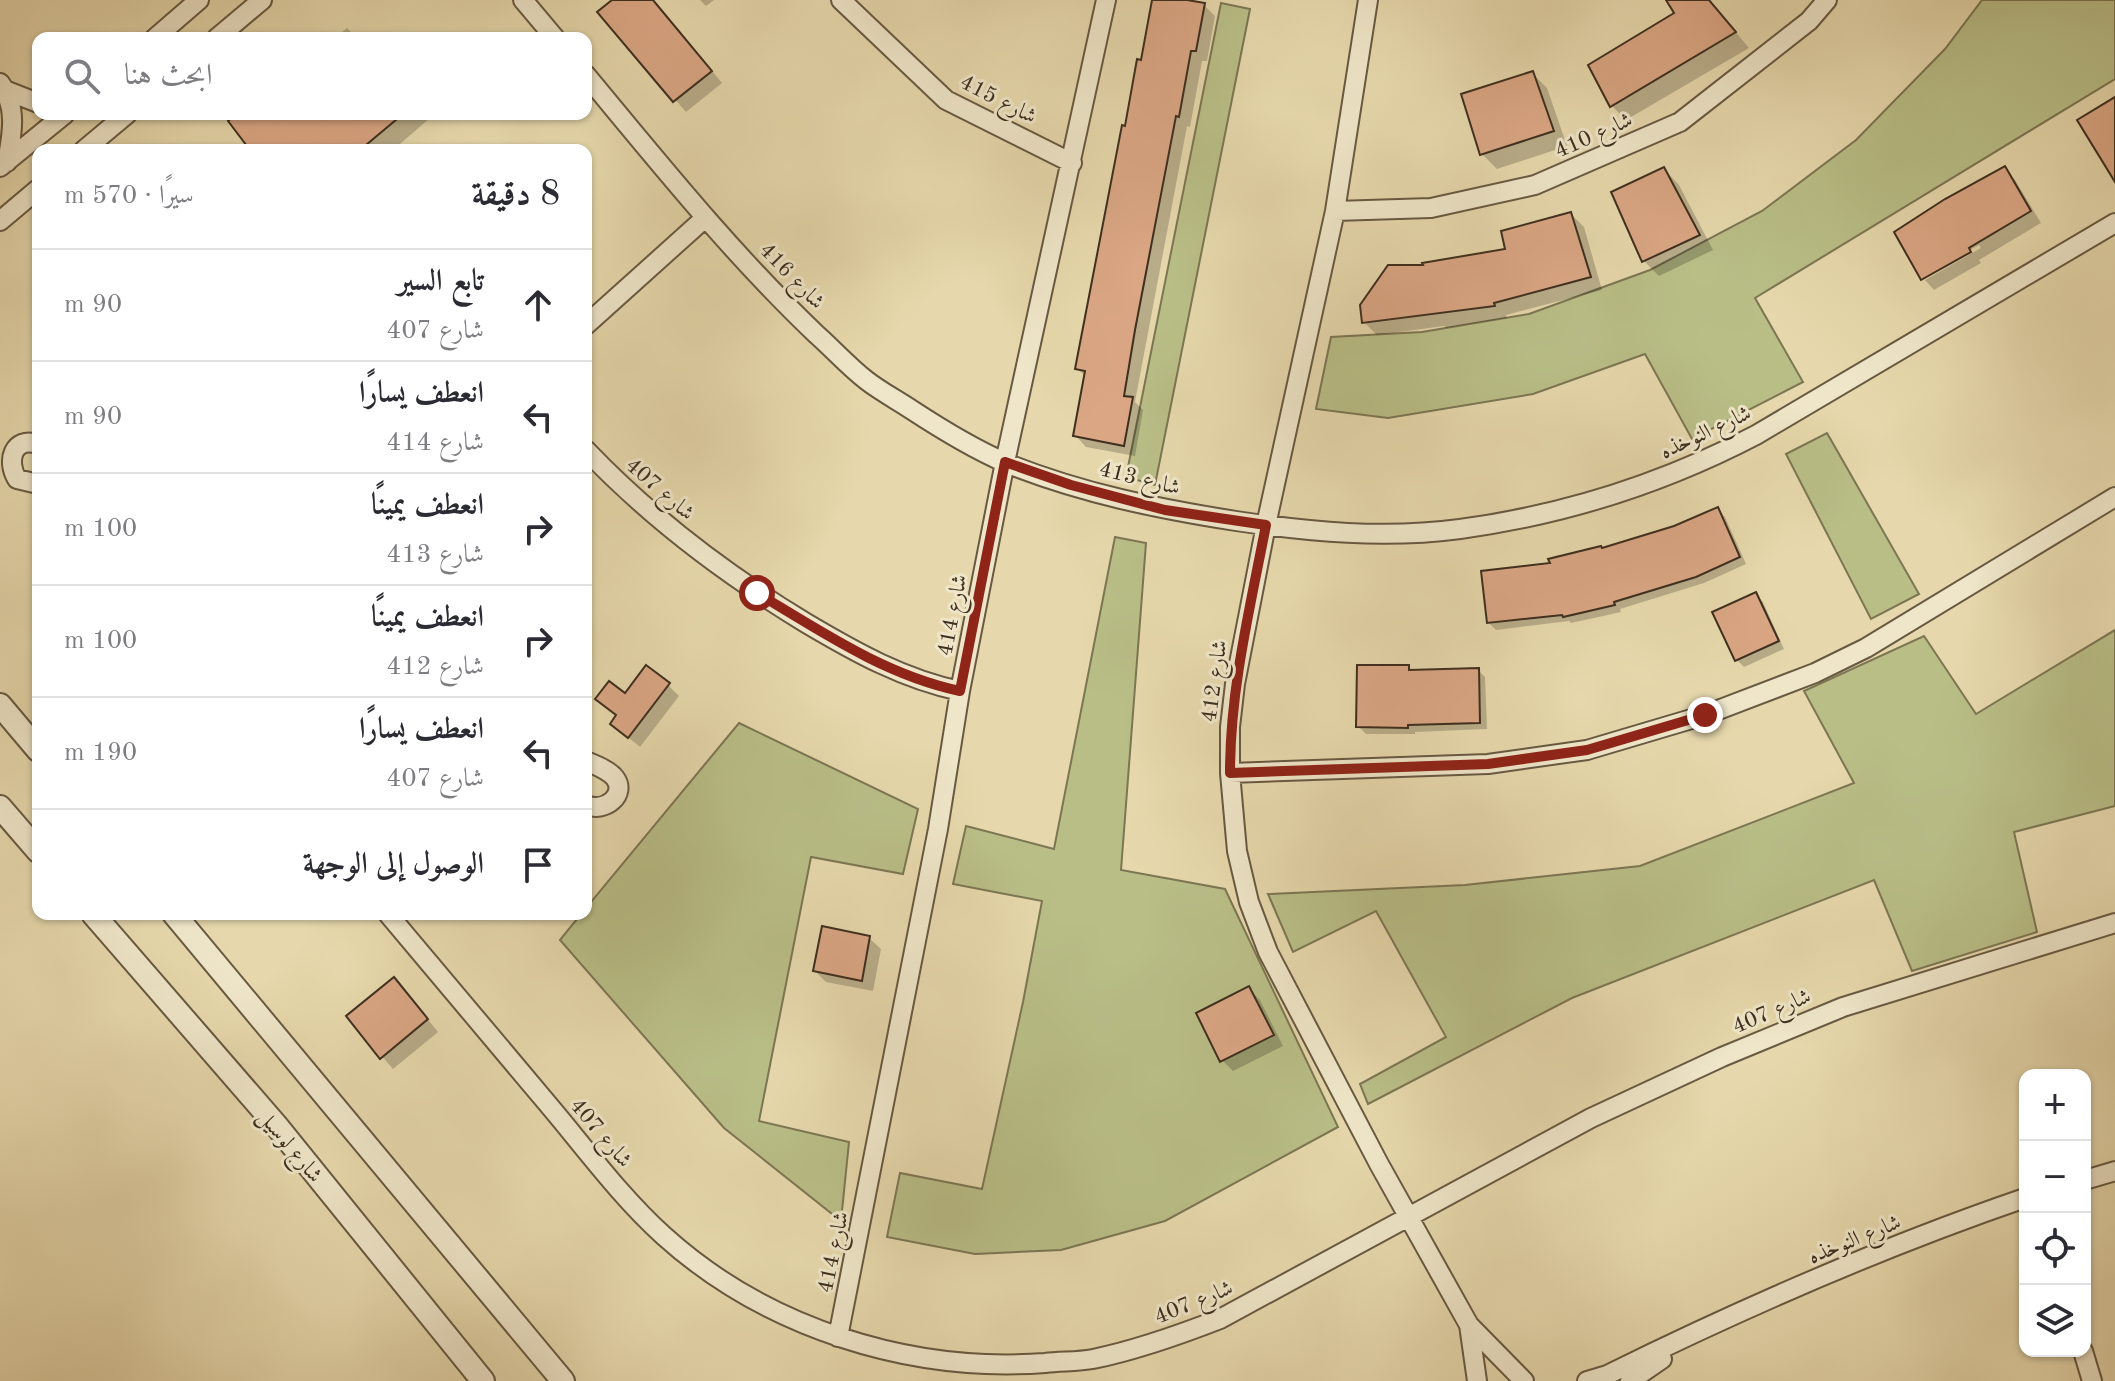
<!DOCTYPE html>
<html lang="ar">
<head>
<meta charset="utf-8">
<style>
  :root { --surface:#fff; --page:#f2f2f3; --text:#2b2b33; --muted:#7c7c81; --line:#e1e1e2 }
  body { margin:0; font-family:"Old Standard TT",Amiri,serif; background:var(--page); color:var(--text); direction:rtl }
  .controls { position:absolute; right:24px; bottom:24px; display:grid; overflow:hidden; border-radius:16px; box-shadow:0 2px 6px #0004 }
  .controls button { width:72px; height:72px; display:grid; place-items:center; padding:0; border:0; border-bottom:2px solid var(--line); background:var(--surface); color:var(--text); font:40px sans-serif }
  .stop { position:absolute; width:24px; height:24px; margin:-18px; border:6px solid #8f2418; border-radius:50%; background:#fff }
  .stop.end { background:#8f2418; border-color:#fff; box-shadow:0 2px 8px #0008 }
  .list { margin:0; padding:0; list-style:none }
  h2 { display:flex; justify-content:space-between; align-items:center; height:104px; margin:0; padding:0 32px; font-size:34px }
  h2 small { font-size:26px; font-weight:400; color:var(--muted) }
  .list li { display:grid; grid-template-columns:52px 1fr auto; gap:24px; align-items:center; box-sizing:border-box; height:112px; padding:0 32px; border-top:2px solid var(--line) }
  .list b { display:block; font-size:30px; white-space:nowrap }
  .list p { margin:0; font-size:26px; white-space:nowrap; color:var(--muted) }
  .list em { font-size:26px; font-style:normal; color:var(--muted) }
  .icon { flex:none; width:44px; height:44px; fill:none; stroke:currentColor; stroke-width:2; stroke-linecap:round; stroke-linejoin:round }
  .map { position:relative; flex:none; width:2115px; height:1381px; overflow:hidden; direction:ltr }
  .search { position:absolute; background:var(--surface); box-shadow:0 2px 6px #0004; left:32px; top:32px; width:560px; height:88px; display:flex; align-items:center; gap:20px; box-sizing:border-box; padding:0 28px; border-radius:16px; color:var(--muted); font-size:30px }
  .panel { position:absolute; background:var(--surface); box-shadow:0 2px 6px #0004; left:32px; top:144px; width:560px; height:776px; border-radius:16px; direction:rtl }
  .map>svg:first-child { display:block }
  .green { fill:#b9be87; stroke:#7c7653; stroke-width:2 }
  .shadow { fill:#0003 }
  .building { fill:#daa684; stroke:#3e2f1f; stroke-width:2 }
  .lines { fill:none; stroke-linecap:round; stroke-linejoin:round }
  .minor-casing { stroke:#685942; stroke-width:22 }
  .tertiary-casing { stroke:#685942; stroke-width:26 }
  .minor { stroke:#efe6c9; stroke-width:18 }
  .tertiary { stroke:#efe6c9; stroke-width:22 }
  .route { stroke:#8f2418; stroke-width:10 }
  .labels { text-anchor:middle; stroke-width:6; stroke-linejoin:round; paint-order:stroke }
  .street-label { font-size:22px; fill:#3e2f1f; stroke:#efe6c9 }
</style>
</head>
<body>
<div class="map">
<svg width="2115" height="1381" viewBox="0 0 2115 1381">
  <rect width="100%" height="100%" fill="#e6d8ac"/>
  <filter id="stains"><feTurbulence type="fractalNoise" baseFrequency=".0025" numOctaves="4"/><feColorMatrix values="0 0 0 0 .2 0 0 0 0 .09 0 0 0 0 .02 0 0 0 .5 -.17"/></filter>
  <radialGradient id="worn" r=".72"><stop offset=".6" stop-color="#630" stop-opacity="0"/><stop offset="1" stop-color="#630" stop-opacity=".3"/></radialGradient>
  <path class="green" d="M1982 0H2115V79L1755 298 1803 382 1692 439 1645 354 1533 394 1388 418 1316 409 1331 337 1422 332 1529 314 1650 270 1762 211 1856 140 1945 49Z
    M1221 3 1250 9 1155 485 1126 477Z
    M1827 433 1919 594 1871 619 1786 454Z
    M1115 537 1146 543 1121 870 1225 889 1338 1127 1165 1221 1061 1250 975 1254 887 1237 900 1173 982 1189 1023 1002 1042 901 953 884 966 826 1054 849Z
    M2115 630V806L2014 832 2037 932 1912 971 1874 880 1572 998 1368 1104 1360 1084 1446 1037 1376 911 1293 952 1268 894 1465 885 1640 866 1854 783 1804 691 1924 636 1976 714Z
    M739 723 918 809 903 874 811 857 759 1121 849 1142 841 1221 724 1128 560 940 581 914H586V908Z"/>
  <path class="shadow" d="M615 0H653L722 83 686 112 600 12Z
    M700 0H714L706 6Z
    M1154 0H1176L1204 5 1215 16 1207 61H1202L1190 127 1187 126 1135 402 1143 410 1135 456 1086 447 1075 435 1086 377 1078 369Z
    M1668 0H1709L1749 48 1626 120 1611 105 1677 14Z
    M347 28 357 38H335Z
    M1532 73 1547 88 1567 146 1497 169 1482 154Z
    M240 114H426L430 118 393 150H253Z
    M1664 169 1679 185 1713 250 1659 276 1644 261Z
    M2004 169 2015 180 2041 223 1979 260 1981 263 1934 290 1925 280 1981 248 1979 245 1923 276V279L1897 233Z
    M1571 214 1584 227 1602 290 1506 315 1507 318 1446 328 1444 326 1377 335 1364 322 1425 267 1507 251Z
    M1718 510 1725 517 1746 564 1704 583 1620 609 1621 612 1571 623 1569 621 1496 630 1489 623 1552 565 1675 528Z
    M1755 594 1763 602 1784 649 1744 667 1737 660Z
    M1408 667 1413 672 1478 670 1485 677 1487 729 1415 732V734H1366L1358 726Z
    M668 685 679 696 640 747 612 724 618 717 597 699Z
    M869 938 881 949 873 991 826 982 815 971Z
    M1249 989 1260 1000 1283 1046 1233 1071 1222 1060Z
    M405 991 438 1032 393 1069 348 1017Z"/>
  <path class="building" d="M612 0H653L712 71 673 102 597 12Z
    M1152 0H1187L1205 3 1196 51H1191L1179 117 1176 116 1135 330 1124 396 1133 397 1124 446 1073 436 1085 371 1075 369 1122 125 1125 126 1137 59 1141 60Z
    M1666 0H1709L1736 32 1610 107 1588 65 1674 13Z
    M1533 71 1554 131 1480 155 1461 94Z
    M2115 97V182L2077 120Z
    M236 114H403L360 150H250L228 121Z
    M2005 166 2031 211 1969 248 1971 252 1921 280 1894 232 1945 199Z
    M1664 167 1700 235 1642 262 1611 192Z
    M1571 212 1591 277 1494 303 1495 306 1362 323 1360 305 1388 265H1423L1422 263 1505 249 1501 231Z
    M1718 507 1740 557 1696 577 1614 602 1615 605 1563 617 1562 615 1487 623 1481 571 1550 563 1548 559 1601 546 1602 548 1674 526Z
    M1756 592 1779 641 1735 661 1712 612Z
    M646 665 670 683 628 738 610 724 616 715 595 699 609 681 625 693Z
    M1357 665H1409V670L1479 668 1480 723 1408 725V728L1356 727Z
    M822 926 870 936 862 981 813 971Z
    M394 977 428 1019 380 1059 346 1016Z
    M1249 986 1274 1035 1220 1062 1196 1013Z"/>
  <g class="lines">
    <g class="minor-casing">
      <path id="minor" d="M523 0 555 38
        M841 0 946 100 1072 163
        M1368 0 1335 211 1266 525 1235 684 1230 727V773L1237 851 1249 902 1268 952 1379 1164 1469 1325 1524 1381
        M155 38 199 0
        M217 38 262 0
        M586 75C660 164 732 254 816 334 833 349 848 366 866 380 880 391 897 400 912 410 941 429 974 449 1006 463 1080 493 1159 509 1236 521 1310 532 1385 539 1460 529 1563 515 1664 483 1756 435L2115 223
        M0 83C18 107 12 135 7 162
        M5 90 38 103
        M84 150 127 114
        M0 167 65 114
        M1335 211 1431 208 1535 185 1680 122 1809 21 1827 0
        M0 221 38 189
        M586 325 705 218
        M38 444C13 436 6 461 17 479L38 484
        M586 450C651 518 725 574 806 623 855 652 903 679 960 691
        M586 761C595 765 609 770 615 778 627 794 606 813 586 805
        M1230 773 1488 764 1587 750 1705 715 1815 673 1866 648 2115 497
        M388 914C443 979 497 1044 552 1109 588 1152 622 1198 664 1236 766 1328 909 1373 1045 1363 1061 1361 1077 1362 1093 1359 1137 1350 1179 1335 1220 1319L1591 1118 1722 1057 1843 1007 2115 923
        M2085 1180 2115 1171
        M1469 1325 1477 1381
        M838 1337 938 829 960 691 1005 462 1106 0
        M2083 1351 2092 1381
        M1587 1381 1607 1375C1743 1308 1882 1247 2025 1198
        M1630 1381 1662 1359"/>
    </g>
    <g class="tertiary-casing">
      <path id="tertiary" d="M0 705 38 750
        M0 807 38 851
        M93 914 276 1125 483 1381
        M174 914 563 1381"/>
    </g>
    <use href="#minor" class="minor"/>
    <use href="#tertiary" class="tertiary"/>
  </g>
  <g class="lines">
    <path class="route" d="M757 593C822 632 885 675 960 691L1005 462 1071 485 1165 510 1266 525C1250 608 1230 689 1230 773L1488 764 1587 750 1705 715"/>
  </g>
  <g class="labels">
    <g class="street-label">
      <text transform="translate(999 98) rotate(27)" y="8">شارع 415</text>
      <text transform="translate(1593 134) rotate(-24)" y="8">شارع 410</text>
      <text transform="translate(793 275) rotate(46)" y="8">شارع 416</text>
      <text transform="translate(1705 431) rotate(-25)" y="8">شارع النوخذه</text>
      <text transform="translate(1140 477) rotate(14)" y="8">شارع 413</text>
      <text transform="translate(661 488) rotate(41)" y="8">شارع 407</text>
      <text transform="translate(951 615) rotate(-79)" y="8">شارع 414</text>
      <text transform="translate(1213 681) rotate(-82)" y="8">شارع 412</text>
      <text transform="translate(1771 1010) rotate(-23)" y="8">شارع 407</text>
      <text transform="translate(602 1132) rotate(50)" y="8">شارع 407</text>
      <text transform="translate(291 1145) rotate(50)" y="8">شارع لوسيل</text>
      <text transform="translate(1854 1238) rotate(-22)" y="8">شارع النوخذه</text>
      <text transform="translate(832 1252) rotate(-78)" y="8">شارع 414</text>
      <text transform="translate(1193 1301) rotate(-22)" y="8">شارع 407</text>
    </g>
  </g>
  <rect width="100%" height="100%" filter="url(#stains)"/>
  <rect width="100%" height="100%" fill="url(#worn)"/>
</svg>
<div class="controls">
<button>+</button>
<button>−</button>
<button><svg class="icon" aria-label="locate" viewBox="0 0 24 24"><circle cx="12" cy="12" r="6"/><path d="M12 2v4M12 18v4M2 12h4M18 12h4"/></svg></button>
<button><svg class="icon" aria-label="layers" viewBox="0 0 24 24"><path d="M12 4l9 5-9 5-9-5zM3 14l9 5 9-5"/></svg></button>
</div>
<div class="stop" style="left:757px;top:593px"></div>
<div class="stop end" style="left:1705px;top:715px"></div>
<div class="search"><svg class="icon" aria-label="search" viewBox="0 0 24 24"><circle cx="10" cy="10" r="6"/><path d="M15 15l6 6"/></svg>ابحث هنا</div>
<section class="panel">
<h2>8 دقيقة<small>سيرًا · 570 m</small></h2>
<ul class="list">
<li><svg class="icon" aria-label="ahead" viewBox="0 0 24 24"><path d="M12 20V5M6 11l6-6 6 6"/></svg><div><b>تابع السير</b><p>شارع 407</p></div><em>90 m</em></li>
<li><svg class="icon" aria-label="left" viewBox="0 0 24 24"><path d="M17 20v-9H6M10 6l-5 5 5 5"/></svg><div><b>انعطف يسارًا</b><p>شارع 414</p></div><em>90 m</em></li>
<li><svg class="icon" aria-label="right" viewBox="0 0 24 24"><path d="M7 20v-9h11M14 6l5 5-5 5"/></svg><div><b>انعطف يمينًا</b><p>شارع 413</p></div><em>100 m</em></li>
<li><svg class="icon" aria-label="right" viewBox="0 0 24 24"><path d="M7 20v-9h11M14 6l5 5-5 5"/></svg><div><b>انعطف يمينًا</b><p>شارع 412</p></div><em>100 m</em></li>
<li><svg class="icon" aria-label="left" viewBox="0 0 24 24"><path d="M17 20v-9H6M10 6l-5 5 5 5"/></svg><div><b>انعطف يسارًا</b><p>شارع 407</p></div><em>190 m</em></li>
<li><svg class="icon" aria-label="arrive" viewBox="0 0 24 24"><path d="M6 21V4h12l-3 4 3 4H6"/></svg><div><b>الوصول إلى الوجهة</b></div></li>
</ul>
</section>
</div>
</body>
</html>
